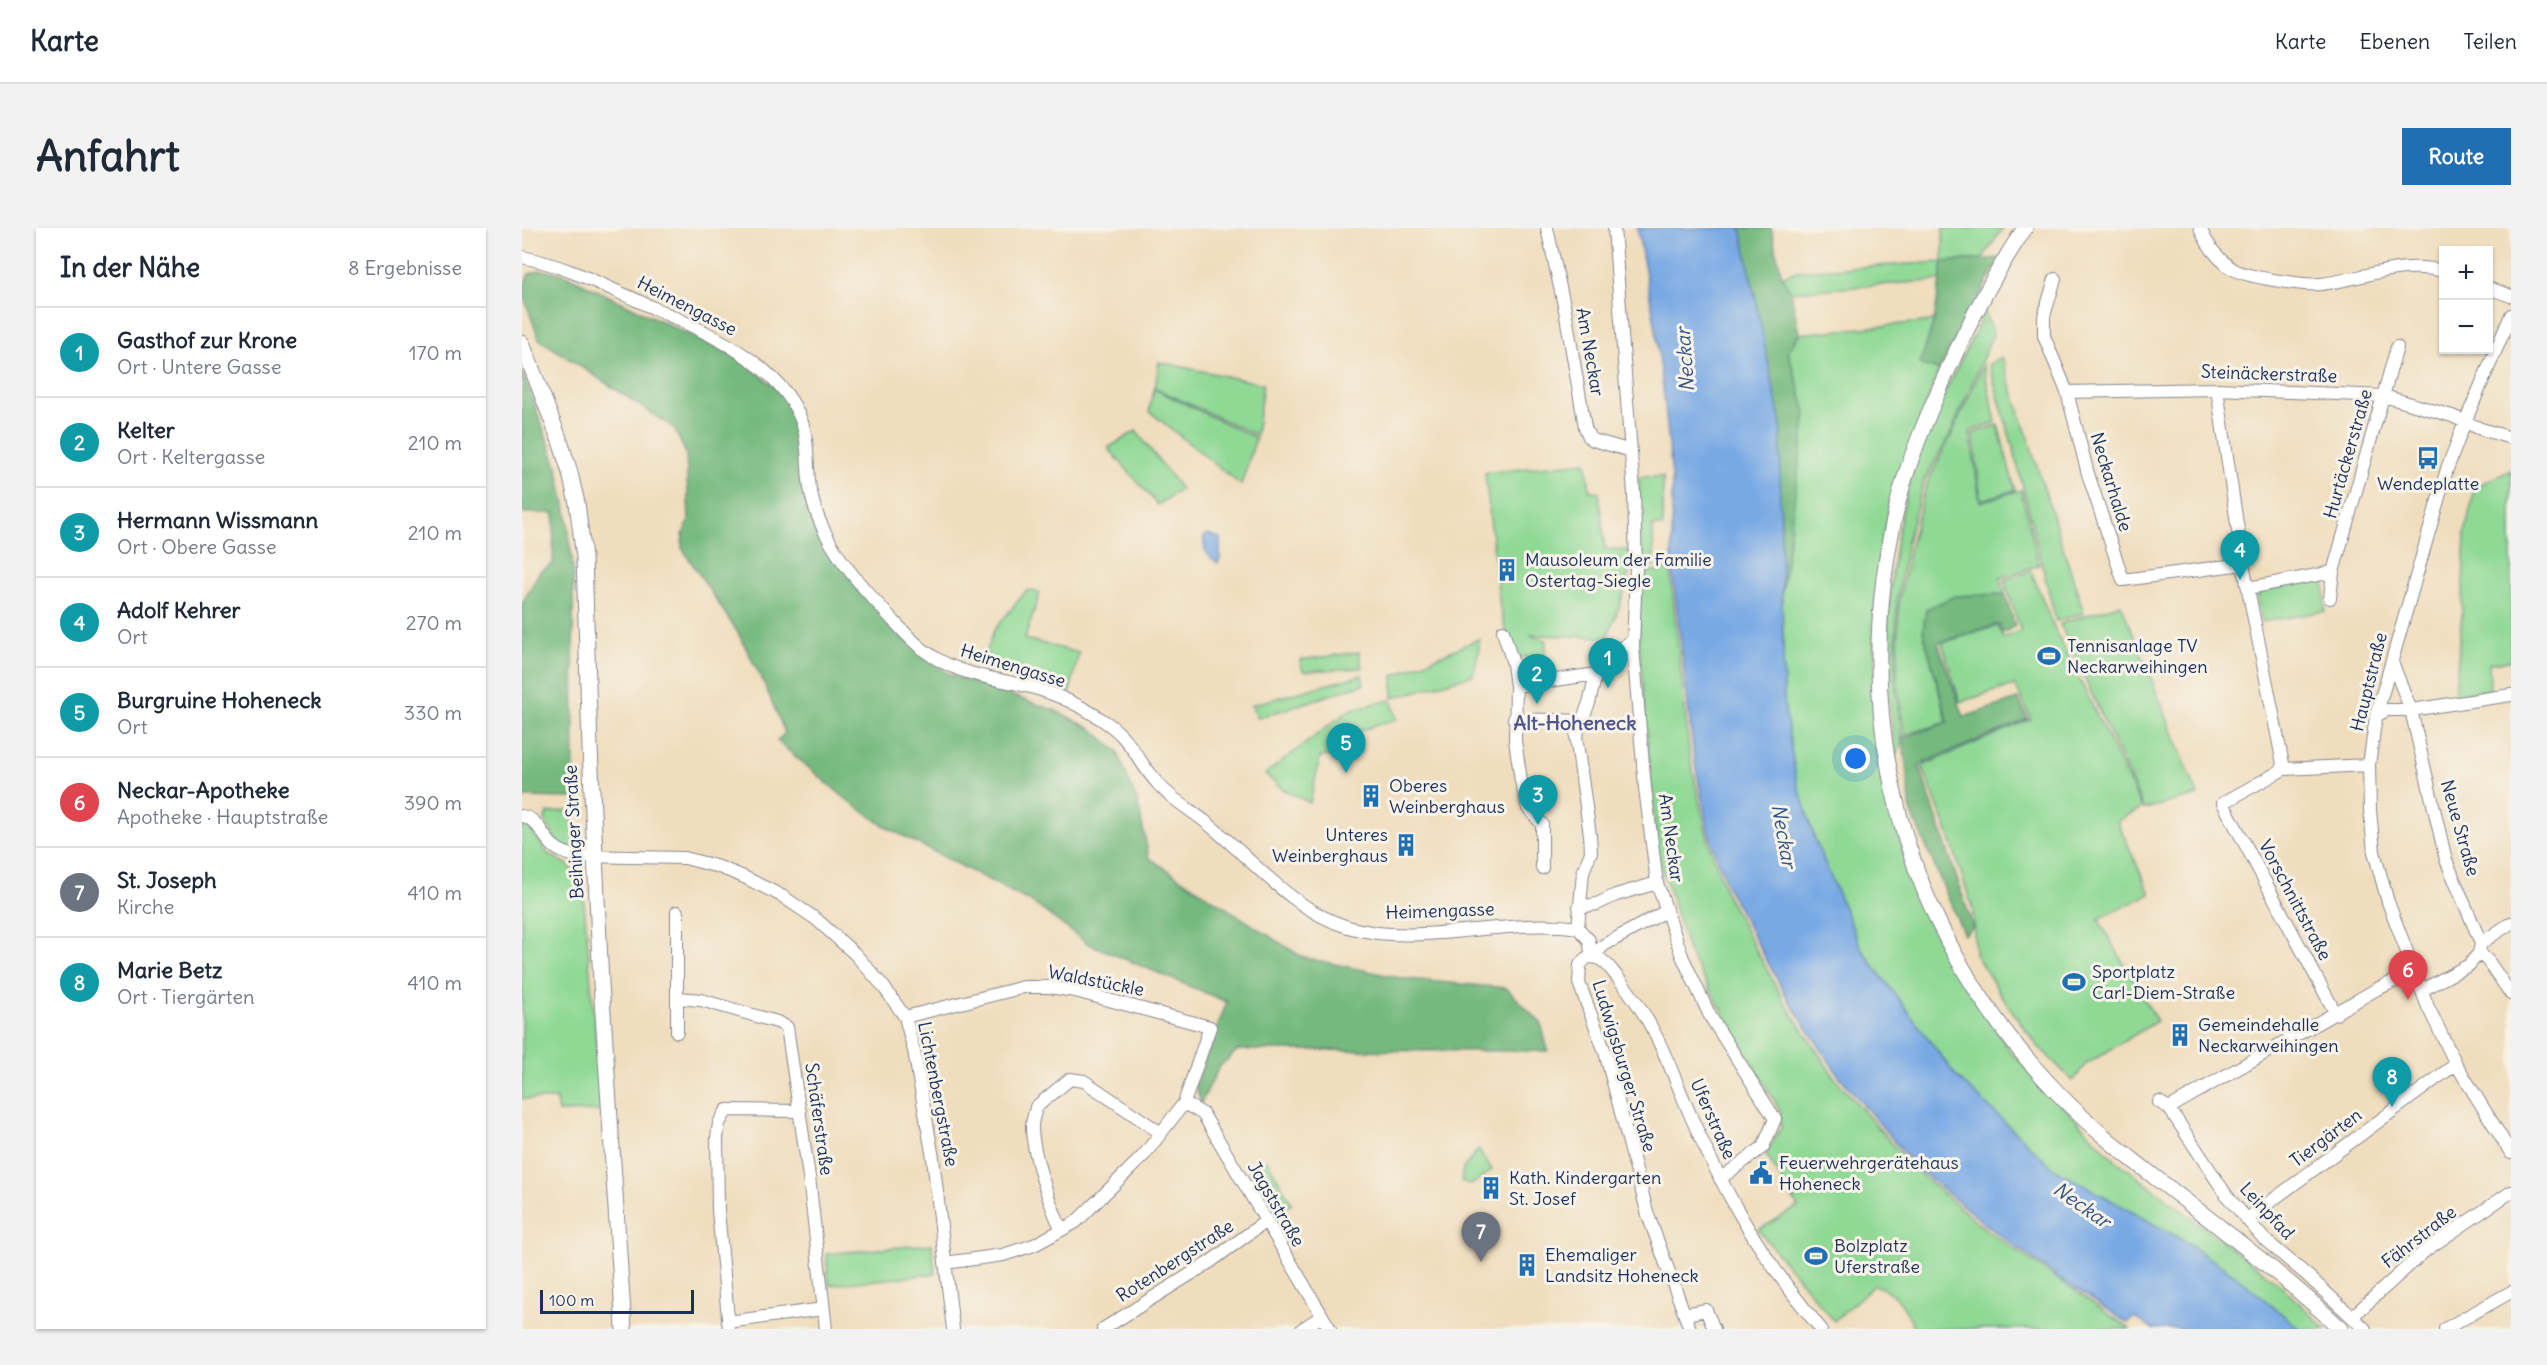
<!DOCTYPE html>
<html lang="de">
<head>
<meta charset="utf-8">
<style>
  :root { --surface:#fff; --page:#f2f2f3; --text:#1f2937; --muted:#747a83; --line:#e0e1e3; --accent:#1f6fb2 }
  body { margin:0; font-family:Delius,sans-serif; background:var(--page); color:var(--text) }
  .controls { position:absolute; right:18px; top:18px; display:grid; overflow:hidden; border-radius:0px; box-shadow:0 2px 4px #0004 }
  .controls button { width:54px; height:54px; display:grid; place-items:center; padding:0; border:0; border-bottom:2px solid var(--line); background:var(--surface); color:var(--text); font:30px sans-serif }
  .scale { position:absolute; left:18px; bottom:15px; width:154px; box-sizing:border-box; padding-left:6px; border:3px solid #1b2f5e; border-top:0; font-size:16px; line-height:21px; white-space:nowrap; color:#1b2f5e; -webkit-text-stroke:4px #f7f3e8; paint-order:stroke }
  .you { position:absolute; left:1334px; top:531px; width:21px; height:21px; margin:-15px; border:4px solid #fff; border-radius:50%; background:#1a73e8; box-shadow:0 0 0 9px #1a73e833 }
  .badge { display:grid; place-items:center; width:39px; height:39px; border-radius:50%; background:var(--accent); color:#fff; font-size:20px; font-weight:700 }
  .pin { position:absolute; translate:-50% -50px; filter:drop-shadow(0 2px 3px #0008) }
  .pin::after { content:''; position:absolute; top:32px; width:21px; height:18px; background:inherit; clip-path:polygon(0 0,100% 0,50% 100%) }
  .list { margin:0; padding:0; list-style:none }
  h2 { display:flex; justify-content:space-between; align-items:center; height:78px; margin:0; padding:0 24px; font-size:26px }
  h2 small { font-size:20px; font-weight:400; color:var(--muted) }
  .list li { display:grid; grid-template-columns:39px 1fr auto; gap:18px; align-items:center; box-sizing:border-box; height:90px; padding:0 24px; border-top:2px solid var(--line) }
  .list b { display:block; font-size:22px; white-space:nowrap }
  .list p { margin:0; font-size:20px; white-space:nowrap; color:var(--muted) }
  .list em { font-size:20px; font-style:normal; color:var(--muted) }
  .map { position:relative; flex:none; width:1989px; height:1101px; overflow:hidden; border-radius:0px }
  header { display:flex; align-items:center; gap:36px; box-sizing:border-box; height:84px; padding:0 30px; background:var(--surface); border-bottom:2px solid var(--line) }
  header strong { font-size:28px }
  nav { display:flex; gap:33px; margin-inline-start:auto; font-size:21px }
  .intro { display:flex; align-items:center; justify-content:space-between; box-sizing:border-box; height:144px; padding:0 36px }
  h1 { margin:0; font-size:42px }
  .button { padding:15px 27px; border-radius:0px; background:var(--accent); color:#fff; font-size:21px; font-weight:700 }
  main { display:flex; gap:36px; padding:0 36px }
  aside { flex:1; background:var(--surface); border-radius:0px; box-shadow:0 2px 4px #0004 }
  .map>svg:first-child { display:block }
  .green { fill:#90d995; stroke:#56847a; stroke-width:1.5 }
  .forest { fill:#74b97e; stroke:#48746e; stroke-width:1.5 }
  .water { fill:#79a9e4; stroke:#4a6ca1; stroke-width:1.5 }
  .lines { fill:none; stroke-linecap:round; stroke-linejoin:round }
  .minor-casing { stroke:#86868e; stroke-width:14 }
  .major-casing { stroke:#86868e; stroke-width:17 }
  .minor { stroke:#fff; stroke-width:12 }
  .major { stroke:#fff; stroke-width:15 }
  .labels { text-anchor:middle; stroke-width:6; stroke-linejoin:round; paint-order:stroke }
  .street-label { font-size:18px; fill:#1b2f5e; stroke:#f7f3e8 }
  .poi-label { font-size:18px; fill:#1b2f5e; stroke:#f7f3e8; text-anchor:start }
  .water-label { font-size:20px; font-style:italic; fill:#375486; stroke:#f7f3e8 }
  .neighbourhood-label { font-size:20px; font-weight:bold; fill:#4f568c; stroke:#f7f3e8 }
</style>
</head>
<body>
<header>
<strong>Karte</strong>
<nav><a>Karte</a><a>Ebenen</a><a>Teilen</a></nav>
</header>
<div class="intro"><h1>Anfahrt</h1><a class="button">Route</a></div>
<main>
<aside>
<h2>In der Nähe<small>8 Ergebnisse</small></h2>
<ul class="list">
<li><span class="badge" style="background:#0f9aa8">1</span><div><b>Gasthof zur Krone</b><p>Ort · Untere Gasse</p></div><em>170 m</em></li>
<li><span class="badge" style="background:#0f9aa8">2</span><div><b>Kelter</b><p>Ort · Keltergasse</p></div><em>210 m</em></li>
<li><span class="badge" style="background:#0f9aa8">3</span><div><b>Hermann Wissmann</b><p>Ort · Obere Gasse</p></div><em>210 m</em></li>
<li><span class="badge" style="background:#0f9aa8">4</span><div><b>Adolf Kehrer</b><p>Ort</p></div><em>270 m</em></li>
<li><span class="badge" style="background:#0f9aa8">5</span><div><b>Burgruine Hoheneck</b><p>Ort</p></div><em>330 m</em></li>
<li><span class="badge" style="background:#e0444e">6</span><div><b>Neckar-Apotheke</b><p>Apotheke · Hauptstraße</p></div><em>390 m</em></li>
<li><span class="badge" style="background:#6b7280">7</span><div><b>St. Joseph</b><p>Kirche</p></div><em>410 m</em></li>
<li><span class="badge" style="background:#0f9aa8">8</span><div><b>Marie Betz</b><p>Ort · Tiergärten</p></div><em>410 m</em></li>
</ul>
</aside>
<div class="map">
<svg width="1989" height="1101" viewBox="0 0 1989 1101">
  <rect width="100%" height="100%" fill="#f7f3e8"/>
  <filter id="ink" filterUnits="userSpaceOnUse"><feTurbulence type="fractalNoise" baseFrequency=".0167" numOctaves="2"/><feDisplacementMap in="SourceGraphic" scale="12" xChannelSelector="R" yChannelSelector="G"/><feConvolveMatrix kernelMatrix="1 2 1 2 8 2 1 2 1" color-interpolation-filters="sRGB"/></filter>
  <filter id="wash" filterUnits="userSpaceOnUse"><feTurbulence type="fractalNoise" baseFrequency=".008" numOctaves="4" result="noise"/><feDisplacementMap in="SourceGraphic" scale="24" xChannelSelector="R" yChannelSelector="G"/><feGaussianBlur stdDeviation="1.35" result="paint"/><feColorMatrix in="noise" values="0 0 0 0 0 0 0 0 0 0 0 0 0 0 0 0 0 1.4 0 .05"/><feComposite in="paint" operator="in"/></filter>
  <g filter="url(#wash)">
    <rect width="100%" height="100%" fill="#f0ddbd"/>
    <path class="green" d="M1421 0H1481L1460 31 1421 34 1419 52 1269 64 1260 49 1274 43 1421 34Z
      M1463 84 1471 106 1428 207 1402 253 1385 313 1375 373 1373 453 1380 516 1374 527C1357 422 1365 303 1405 203 1422 163 1444 123 1463 84Z
      M1412 93 1398 136 1417 142 1375 253 1360 312 1351 402 1362 556 1385 638 1406 691 1430 736 1488 823 1592 931 1757 1056 1804 1101H1778L1713 1047 1655 1009 1531 940 1434 848 1340 722 1293 612 1274 551 1262 475 1260 365 1266 123 1277 106Z
      M1480 129 1562 385 1534 393 1492 223 1467 136Z
      M637 134 741 156 734 207 633 160Z
      M1461 137 1474 194 1448 203 1458 274 1499 262 1517 337 1478 350 1483 366 1433 368 1401 403 1425 494 1382 507 1375 454 1377 374 1389 314 1405 255 1429 208Z
      M632 161 734 210 719 257 627 183Z
      M1476 197 1493 262 1459 272 1451 205Z
      M614 203 659 261 636 277 586 220Z
      M1064 234 1068 263 1077 264 1083 321 1110 322C1107 353 1098 381 1085 409L1008 407 1024 412 1023 429H996L984 404 978 380 963 245Z
      M1989 242V433L1967 435 1968 461 1933 467 1940 384 1943 305 1953 259Z
      M1117 249H1141V298H1131L1132 338H1118Z
      M1148 341 1168 530 1185 608 1205 668 1263 775 1312 849 1392 941 1462 1000 1608 1101H1391C1387 1081 1371 1062 1352 1057L1312 1093 1236 1002 1276 979 1244 926 1259 900 1258 883 1167 725 1135 625 1117 416V345Z
      M1509 343 1530 395 1620 580 1595 593 1628 666 1576 691 1635 793 1563 837 1551 853 1515 817 1485 776 1453 726 1451 682 1427 607 1400 538 1509 491 1493 457 1438 474 1420 415 1476 398 1481 410 1499 403 1482 352Z
      M1803 350V383L1739 394 1735 370 1740 362Z
      M505 362 518 364 503 411 557 425 547 467 514 454 459 440 472 402Z
      M1599 376 1676 567 1622 581 1538 396Z
      M957 411V423L951 447 871 470V448Z
      M837 424 840 440 781 443 778 432Z
      M840 447 842 456 736 490 729 477Z
      M869 472 875 491 833 504 839 524 798 529 788 575 762 562 743 546 829 481Z
      M51 582 53 620 37 618 23 592 25 585Z
      M0 596 7 599 26 626 45 636 60 651 80 883 36 884 34 871H0Z
      M956 921 970 942 949 957 939 953 941 941Z
      M745 932 770 976 752 986 727 943Z
      M410 1016 413 1046 307 1057 304 1026Z"/>
    <path class="forest" d="M1219 0H1249L1260 49 1269 64 1277 106 1266 123 1284 184 1260 365 1258 264 1259 197Z
      M1478 30 1417 142 1398 136 1412 93 1421 34Z
      M18 42 39 45 216 130 260 164 279 202 281 259 308 321 394 423 429 447 532 482 570 501 595 523 616 576 627 630 780 729 883 751 984 760 1019 795 1026 823 716 822 697 839 679 875 673 857 705 774 565 715 511 675 364 599 324 571 255 513 263 505 242 455 216 405 160 320 161 306 167 292 164 226 152 200 17 111 3 72 2 57 7 46Z
      M0 143 35 238 45 287 51 342 52 570 0 569V376L18 343 31 336 32 285H0Z
      M1483 366 1493 398 1481 405 1477 396 1416 415 1442 489 1496 471 1506 491 1397 537 1451 699 1442 707 1389 583 1381 510 1426 494 1401 403 1404 381 1433 368Z"/>
    <path class="water" d="M1115 0H1219L1259 197 1258 264 1262 475 1274 551 1293 612 1340 722 1434 848 1531 940 1655 1009 1713 1047 1778 1101H1630L1612 1089 1606 1095 1537 1050 1463 996 1395 940 1317 848 1267 773 1207 663 1187 606 1172 530 1150 338V250L1143 177 1133 95Z
      M686 306 698 310V330L696 335C686 329 680 320 682 308Z"/>
  </g>
  <g filter="url(#ink)">
    <g class="lines">
      <g class="minor-casing">
        <path id="minor" d="M1025 0 1043 82 1063 199 1067 209 1071 212 1109 223
          M1092 0 1112 265 1114 340 1111 419 1123 560 1135 655 1160 728 1188 788 1253 891 1241 919 1198 951
          M1678 0C1684 15 1695 30 1709 40 1721 49 1783 58 1799 56 1843 51 1876 32 1922 43
          M0 29C41 37 76 55 114 72 168 97 252 129 277 187 288 210 284 236 288 260 297 313 334 353 370 391 383 405 397 421 415 431 446 449 479 451 512 460 538 467 563 480 585 495 610 512 618 537 637 557 652 573 669 582 685 595 728 629 771 683 826 699 896 720 982 689 1056 700L1067 712 1070 729
          M1533 51 1522 88V108L1545 164 1566 246 1601 352 1721 336
          M1966 60 1989 68
          M1989 87 1943 194 1925 241 1854 488 1847 537 1848 582 1852 624 1866 674 1906 779 1934 836 1989 925
          M1695 161 1721 336 1762 541
          M1545 164 1695 161 1862 168 1930 188 1959 201 1989 210
          M1726 360 1811 344
          M1808 370 1811 344 1875 119
          M981 403 991 436 994 458 993 512 999 553 1006 580 1020 596V640
          M1870 434 1889 482 1924 632 1959 715 1957 725
          M994 458 1074 446
          M1854 488 1865 482H1889L1989 467
          M992 491 1060 493
          M0 588C25 593 17 623 56 628L163 630 197 639 222 649 260 668 294 691 333 726 361 758 383 789 392 823 411 930 431 1101
          M1057 679 1075 676 1094 667 1135 655
          M155 684V804
          M1056 700 1061 644 1069 624 1068 607 1054 508 1067 475 1074 446 1087 428 1111 412
          M1959 715 1989 695
          M1957 725 1966 733 1989 766
          M1070 729 1082 717 1144 683
          M1900 762 1947 737 1957 725
          M156 770 179 772 255 794 265 799 287 949 304 1101
          M1814 786 1701 575 1762 541 1847 537
          M383 789 502 759H527L553 763 688 799 662 875 622 927 554 994 512 1017 481 1027 423 1035
          M1637 874 1647 880 1705 968 1742 1011 1786 1048 1843 1101
          M662 875 681 886 808 1101
          M1647 880 1855 761 1893 744
          M1725 991 1934 836
          M540 1002C528 978 510 925 510 898 510 892 513 885 514 879L548 851 562 853 639 905
          M1163 1086 1184 1082 1192 1101
          M1831 1088 1904 1022 1989 964
          M206 1094 301 1081
          M207 1101 196 982 195 910 197 895 205 882 278 883
          M581 1101 688 1034 744 993
          M780 1101 800 1088
          M1168 1101 1126 987 1083 824 1057 755 1058 737 1064 730C1080 726 1087 739 1096 750 1133 793 1148 840 1170 891 1184 923 1200 955 1217 985 1241 1027 1269 1065 1299 1101
          M1923 1101 1989 1064"/>
      </g>
      <g class="major-casing">
        <path id="major" d="M1503 0C1467 53 1439 110 1414 169 1399 203 1385 238 1376 274 1324 489 1380 700 1531 860 1569 901 1613 934 1656 967 1712 1010 1768 1053 1819 1101
          M0 115 38 213 47 241 55 275 62 329 68 520 79 755 102 1101"/>
      </g>
      <use href="#minor" class="minor"/>
      <use href="#major" class="major"/>
    </g>
  </g>
  <defs>
    <g id="bus-bare" transform="scale(1.8)"><path d="M-5-6H5V4H4V6H2V4H-2V6H-4V4H-5ZM-3.5-4V0h7V-4ZM-3.5 1.2v1.5H-2V1.2ZM2 1.2v1.5H3.5V1.2Z" fill="#1f6fb2" stroke="#f7f3e8" stroke-width="2.5" paint-order="stroke"/></g>
    <g id="building-bare" transform="scale(1.8)"><path d="M-4-6H4V6H1V3H-1V6H-4ZM-2.5-4.3h1.7v1.8h-1.7ZM.8-4.3h1.7v1.8H.8ZM-2.5-1h1.7V.8h-1.7ZM.8-1h1.7V.8H.8Z" fill="#1f6fb2" stroke="#f7f3e8" stroke-width="2.5" paint-order="stroke"/></g>
    <g id="stadium-bare" transform="scale(1.8)"><path d="M0-5a6.5 5 0 1 0 0 10a6.5 5 0 1 0 0-10ZM-3.5-1.8h7v3.6h-7Z" fill="#1f6fb2" stroke="#f7f3e8" stroke-width="2.5" paint-order="stroke"/></g>
    <g id="civic-bare" transform="scale(1.8)"><path d="M-.6-6.5H3V-4.5H.6V-3L4-1V1h2V6H-6V1h2V-1L-.6-3ZM-1.2 2.5V6h2.4V2.5Z" fill="#1f6fb2" stroke="#f7f3e8" stroke-width="2.5" paint-order="stroke"/></g>
  </defs>
  <g fill-rule="evenodd">
    <use href="#bus-bare" x="1906" y="230"/>
    <use href="#building-bare" x="985" y="342"/>
    <use href="#stadium-bare" x="1527" y="428"/>
    <use href="#building-bare" x="849" y="568"/>
    <use href="#building-bare" x="884" y="617"/>
    <use href="#stadium-bare" x="1552" y="754"/>
    <use href="#building-bare" x="1658" y="807"/>
    <use href="#civic-bare" x="1239" y="945"/>
    <use href="#building-bare" x="969" y="960"/>
    <use href="#stadium-bare" x="1294" y="1028"/>
    <use href="#building-bare" x="1005" y="1037"/>
  </g>
  <g class="labels">
    <g class="street-label">
      <text transform="translate(165 78) rotate(27)" y="6">Heimengasse</text>
      <text transform="translate(1068 124) rotate(80)" y="6">Am Neckar</text>
      <text transform="translate(1747 146) rotate(2)" y="6">Steinäckerstraße</text>
      <text transform="translate(1826 226) rotate(-74)" y="6">Hurtäckerstraße</text>
      <text transform="translate(1589 254) rotate(73)" y="6">Neckarhalde</text>
      <text transform="translate(491 438) rotate(17)" y="6">Heimengasse</text>
      <text transform="translate(1847 454) rotate(-76)" y="6">Hauptstraße</text>
      <text transform="translate(1938 600) rotate(74)" y="6">Neue Straße</text>
      <text transform="translate(52 604) rotate(-93)" y="6">Beihinger Straße</text>
      <text transform="translate(1149 610) rotate(82)" y="6">Am Neckar</text>
      <text transform="translate(1773 672) rotate(62)" y="6">Vorschnittstraße</text>
      <text transform="translate(918 683) rotate(-2)" y="6">Heimengasse</text>
      <text transform="translate(574 753) rotate(11)" y="6">Waldstückle</text>
      <text transform="translate(1102 838) rotate(73)" y="6">Ludwigsburger Straße</text>
      <text transform="translate(416 866) rotate(79)" y="6">Lichtenbergstraße</text>
      <text transform="translate(297 891) rotate(82)" y="6">Schäferstraße</text>
      <text transform="translate(1191 891) rotate(66)" y="6">Uferstraße</text>
      <text transform="translate(1804 910) rotate(-37)" y="6">Tiergärten</text>
      <text transform="translate(754 976) rotate(60)" y="6">Jagststraße</text>
      <text transform="translate(1745 983) rotate(47)" y="6">Leinpfad</text>
      <text transform="translate(1897 1009) rotate(-38)" y="6">Fährstraße</text>
      <text transform="translate(653 1033) rotate(-33)" y="6">Rotenbergstraße</text>
    </g>
    <g class="poi-label">
      <text x="1906" y="262" text-anchor="middle">Wendeplatte</text>
      <text x="1003" y="338">Mausoleum der Familie<tspan x="1003" dy="21">Ostertag-Siegle</tspan></text>
      <text x="1545" y="424">Tennisanlage TV<tspan x="1545" dy="21">Neckarweihingen</tspan></text>
      <text x="867" y="564">Oberes<tspan x="867" dy="21">Weinberghaus</tspan></text>
      <text x="866" y="613" text-anchor="end">Unteres<tspan x="866" dy="21">Weinberghaus</tspan></text>
      <text x="1570" y="750">Sportplatz<tspan x="1570" dy="21">Carl-Diem-Straße</tspan></text>
      <text x="1676" y="803">Gemeindehalle<tspan x="1676" dy="21">Neckarweihingen</tspan></text>
      <text x="1257" y="941">Feuerwehrgerätehaus<tspan x="1257" dy="21">Hoheneck</tspan></text>
      <text x="987" y="956">Kath. Kindergarten<tspan x="987" dy="21">St. Josef</tspan></text>
      <text x="1312" y="1024">Bolzplatz<tspan x="1312" dy="21">Uferstraße</tspan></text>
      <text x="1023" y="1033">Ehemaliger<tspan x="1023" dy="21">Landsitz Hoheneck</tspan></text>
    </g>
    <g class="water-label">
      <text transform="translate(1163 132) rotate(-94)" y="7">Neckar</text>
      <text transform="translate(1262 608) rotate(80)" y="7">Neckar</text>
      <text transform="translate(1560 977) rotate(35)" y="7">Neckar</text>
    </g>
    <g class="neighbourhood-label">
      <text x="1053" y="502">Alt-Hoheneck</text>
    </g>
  </g>
</svg>
<div class="controls">
<button>+</button>
<button>−</button>
</div>
<div class="scale">100 m</div>
<div class="you"></div>
<div class="pin badge" style="left:1086px;top:460px;background:#0f9aa8">1</div>
<div class="pin badge" style="left:1015px;top:476px;background:#0f9aa8">2</div>
<div class="pin badge" style="left:1016px;top:597px;background:#0f9aa8">3</div>
<div class="pin badge" style="left:1718px;top:352px;background:#0f9aa8">4</div>
<div class="pin badge" style="left:824px;top:545px;background:#0f9aa8">5</div>
<div class="pin badge" style="left:1886px;top:772px;background:#e0444e">6</div>
<div class="pin badge" style="left:959px;top:1034px;background:#6b7280">7</div>
<div class="pin badge" style="left:1870px;top:879px;background:#0f9aa8">8</div>
</div>
</main>
</body>
</html>
